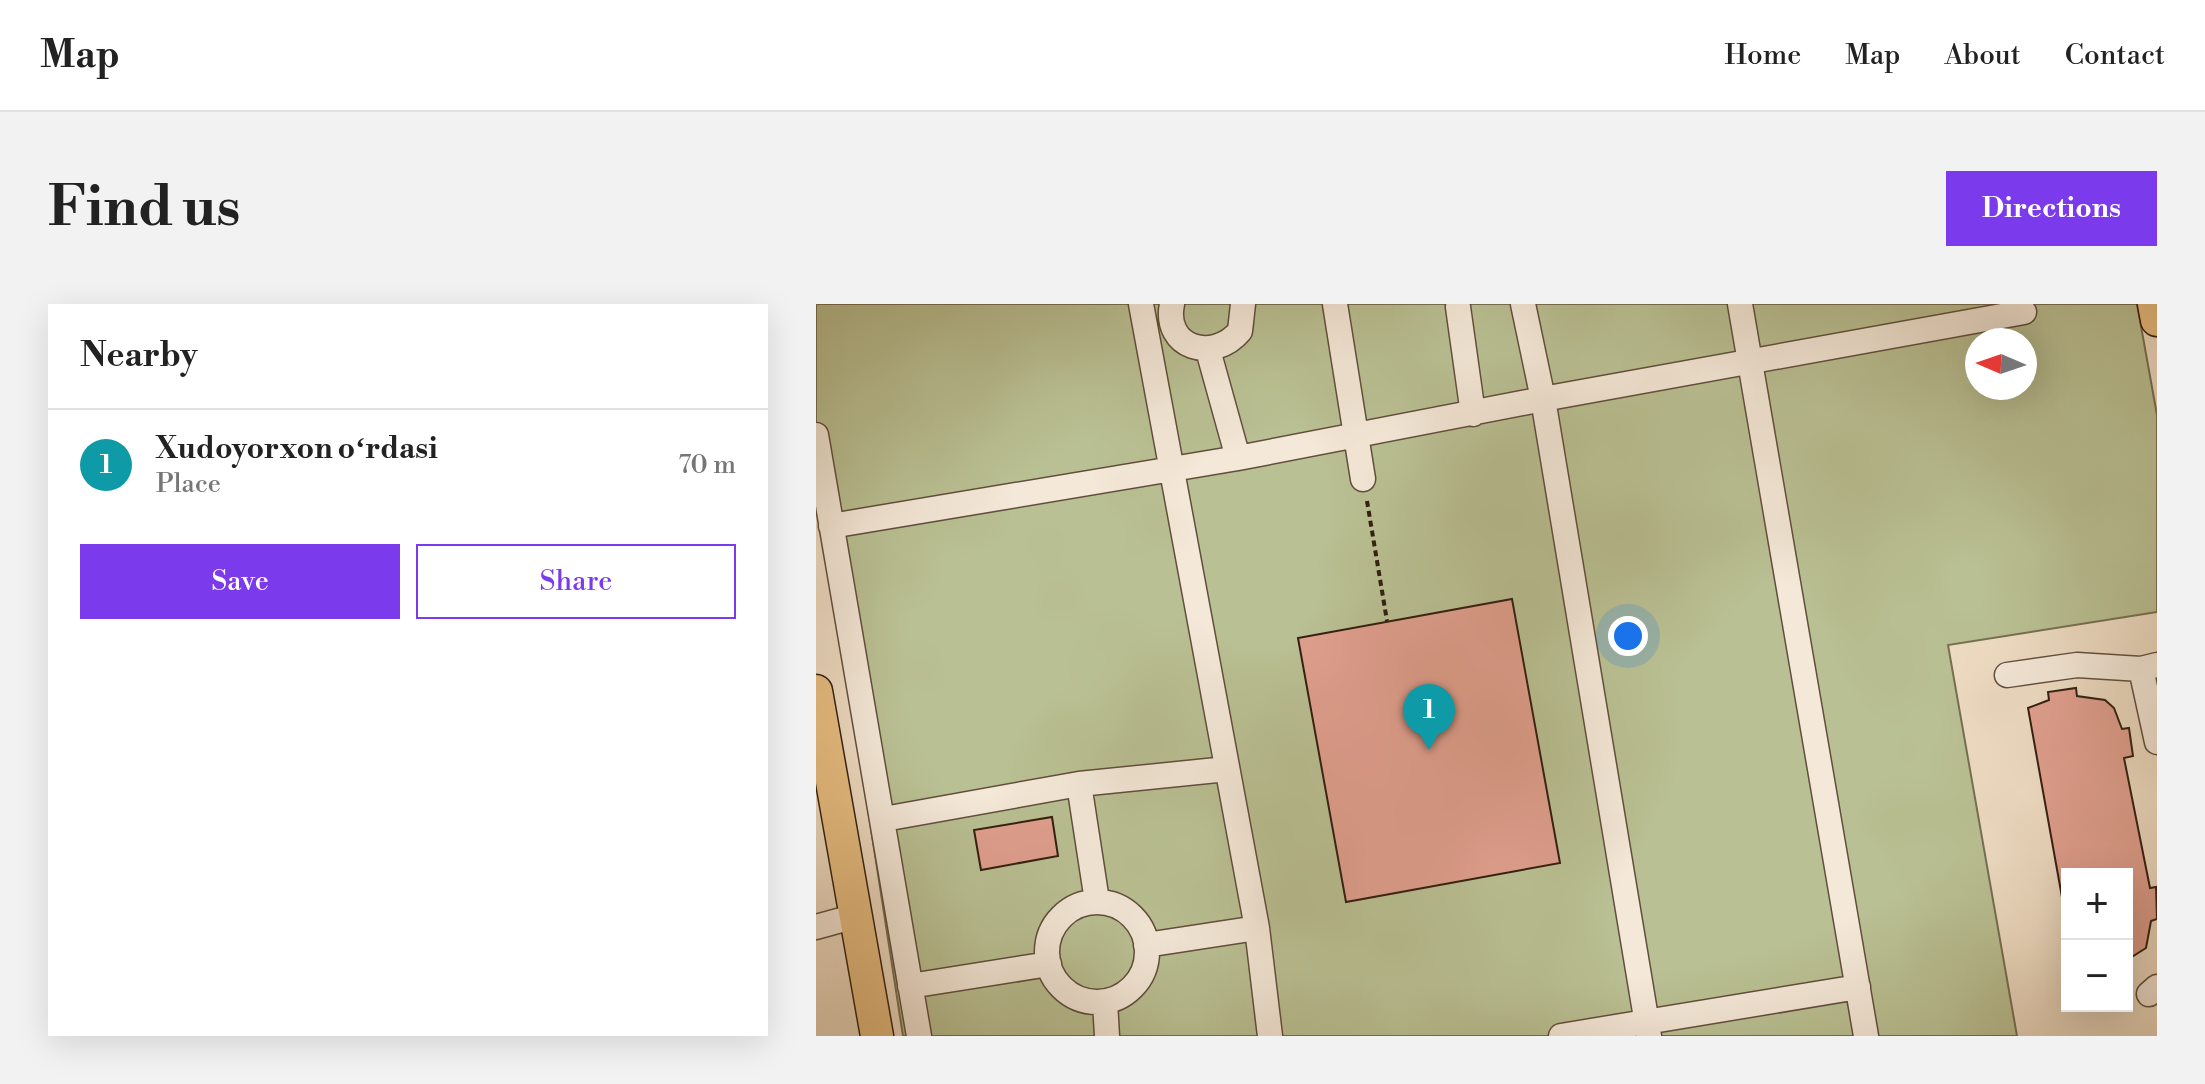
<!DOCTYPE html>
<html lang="en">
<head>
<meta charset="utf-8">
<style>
  :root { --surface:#fff; --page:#f2f2f2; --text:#222; --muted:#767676; --line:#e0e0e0; --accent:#7c3aed }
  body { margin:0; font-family:"Libre Bodoni",serif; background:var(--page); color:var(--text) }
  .controls { position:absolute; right:24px; bottom:24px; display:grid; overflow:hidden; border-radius:0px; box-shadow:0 8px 32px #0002 }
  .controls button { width:72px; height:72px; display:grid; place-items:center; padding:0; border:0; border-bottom:2px solid var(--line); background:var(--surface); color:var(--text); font:40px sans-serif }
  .compass { position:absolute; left:1149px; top:24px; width:72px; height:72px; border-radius:50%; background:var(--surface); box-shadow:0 8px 32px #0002; rotate:272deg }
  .you { position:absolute; left:812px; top:332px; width:28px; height:28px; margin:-20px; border:6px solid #fff; border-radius:50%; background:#1a73e8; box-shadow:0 0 0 12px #1a73e833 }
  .badge { display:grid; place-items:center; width:52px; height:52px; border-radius:50%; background:var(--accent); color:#fff; font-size:26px; font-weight:700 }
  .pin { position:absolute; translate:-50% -66px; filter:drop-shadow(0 2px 4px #0008) }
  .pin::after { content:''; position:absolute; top:42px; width:28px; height:24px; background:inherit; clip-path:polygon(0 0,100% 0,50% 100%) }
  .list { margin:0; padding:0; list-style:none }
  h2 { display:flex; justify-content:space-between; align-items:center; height:104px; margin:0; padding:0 32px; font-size:34px }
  h2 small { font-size:26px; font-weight:400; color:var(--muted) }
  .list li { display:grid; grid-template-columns:52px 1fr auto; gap:24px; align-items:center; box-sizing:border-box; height:112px; padding:0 32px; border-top:2px solid var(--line) }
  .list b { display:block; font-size:30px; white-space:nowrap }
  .list p { margin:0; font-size:26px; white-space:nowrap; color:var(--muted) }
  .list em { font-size:26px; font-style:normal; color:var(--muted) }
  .actions { display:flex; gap:16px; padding:24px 32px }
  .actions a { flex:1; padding:18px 0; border:2px solid var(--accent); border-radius:0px; text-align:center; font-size:28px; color:var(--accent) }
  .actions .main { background:var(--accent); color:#fff }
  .map { position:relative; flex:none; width:1341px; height:732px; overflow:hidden; border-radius:0px }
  header { display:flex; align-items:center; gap:48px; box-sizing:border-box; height:112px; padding:0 40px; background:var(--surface); border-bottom:2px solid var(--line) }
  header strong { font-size:38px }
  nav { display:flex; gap:44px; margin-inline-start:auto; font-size:28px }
  .intro { display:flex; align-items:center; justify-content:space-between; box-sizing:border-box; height:192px; padding:0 48px }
  h1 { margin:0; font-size:56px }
  .button { padding:20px 36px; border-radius:0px; background:var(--accent); color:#fff; font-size:28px; font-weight:700 }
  main { display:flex; gap:48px; padding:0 48px }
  aside { flex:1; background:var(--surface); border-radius:0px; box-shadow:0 8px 32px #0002 }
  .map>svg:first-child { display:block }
  .green { fill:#b9c093; stroke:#766f52; stroke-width:2; fill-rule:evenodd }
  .building { fill:#e09f8e; stroke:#321e10; stroke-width:2 }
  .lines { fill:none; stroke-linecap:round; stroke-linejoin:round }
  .minor-casing { stroke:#614e3d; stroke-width:27 }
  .major-casing { stroke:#321e10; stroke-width:35 }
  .path { stroke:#321e10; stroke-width:4; stroke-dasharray:6 4; stroke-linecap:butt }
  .minor { stroke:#f4e8d8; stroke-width:24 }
  .major { stroke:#e7be82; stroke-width:32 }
</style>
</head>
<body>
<header>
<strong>Map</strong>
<nav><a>Home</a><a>Map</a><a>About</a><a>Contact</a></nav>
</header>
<div class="intro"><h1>Find us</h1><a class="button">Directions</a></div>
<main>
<aside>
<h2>Nearby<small></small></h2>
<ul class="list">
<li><span class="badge" style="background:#0f9aa8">1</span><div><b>Xudoyorxon oʻrdasi</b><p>Place</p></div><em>70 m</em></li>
</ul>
<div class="actions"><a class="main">Save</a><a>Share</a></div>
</aside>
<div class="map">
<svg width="1341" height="732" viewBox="0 0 1341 732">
  <rect width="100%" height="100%" fill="#eedcc3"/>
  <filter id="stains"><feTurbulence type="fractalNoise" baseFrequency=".0025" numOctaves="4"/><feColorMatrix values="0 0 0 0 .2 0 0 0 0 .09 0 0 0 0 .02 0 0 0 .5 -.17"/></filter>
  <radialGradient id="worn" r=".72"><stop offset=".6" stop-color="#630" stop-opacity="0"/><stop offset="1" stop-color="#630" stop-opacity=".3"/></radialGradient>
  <path class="green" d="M0 0H1321L1341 111V308L1132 341 1201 732H87L0 169ZM1161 36H1209V84H1161Z"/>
  <path class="building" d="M696 295 744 559 530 598 482 334Z
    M1260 384 1261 392 1289 396 1298 404 1306 425 1313 424 1317 452 1308 454 1334 584 1340 583 1341 615 1335 617 1330 644 1311 656V570H1251V621L1212 404 1233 396 1232 388Z
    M236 513 242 552 165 566 158 526Z"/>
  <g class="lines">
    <g class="minor-casing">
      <path id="minor" d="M325 0 441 624 454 732
        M356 0C347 44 397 59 424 27L427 0
        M519 0 547 175
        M707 0 727 95 833 732
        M924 0 1050 732
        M642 3 657 110
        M392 46 422 154
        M0 131 103 732
        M15 222 422 154 727 95 1208 8
        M1325 365 1341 438
        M1191 371 1261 361 1325 365 1341 361
        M263 480 281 597
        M68 515 263 480 411 465
        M231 648a50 50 0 1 1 100 0a50 50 0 1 1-100 0Z
        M0 623 40 612
        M330 641 441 624
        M94 682 233 660
        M1333 690 1341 683
        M289 698 291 732
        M745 732 1042 683"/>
    </g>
    <g class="major-casing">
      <path id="major" d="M1338 0 1341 16
        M0 387 61 732"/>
    </g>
    <path class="path" d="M551 197 571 317"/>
    <use href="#minor" class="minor"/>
    <use href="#major" class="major"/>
  </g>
  <rect width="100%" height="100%" filter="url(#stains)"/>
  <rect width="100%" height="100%" fill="url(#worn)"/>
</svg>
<div class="controls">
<button>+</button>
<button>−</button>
</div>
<svg class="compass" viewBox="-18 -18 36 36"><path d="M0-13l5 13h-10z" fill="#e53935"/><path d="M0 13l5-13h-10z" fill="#767676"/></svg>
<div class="you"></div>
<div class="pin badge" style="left:613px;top:446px;background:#0f9aa8">1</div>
</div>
</main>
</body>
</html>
